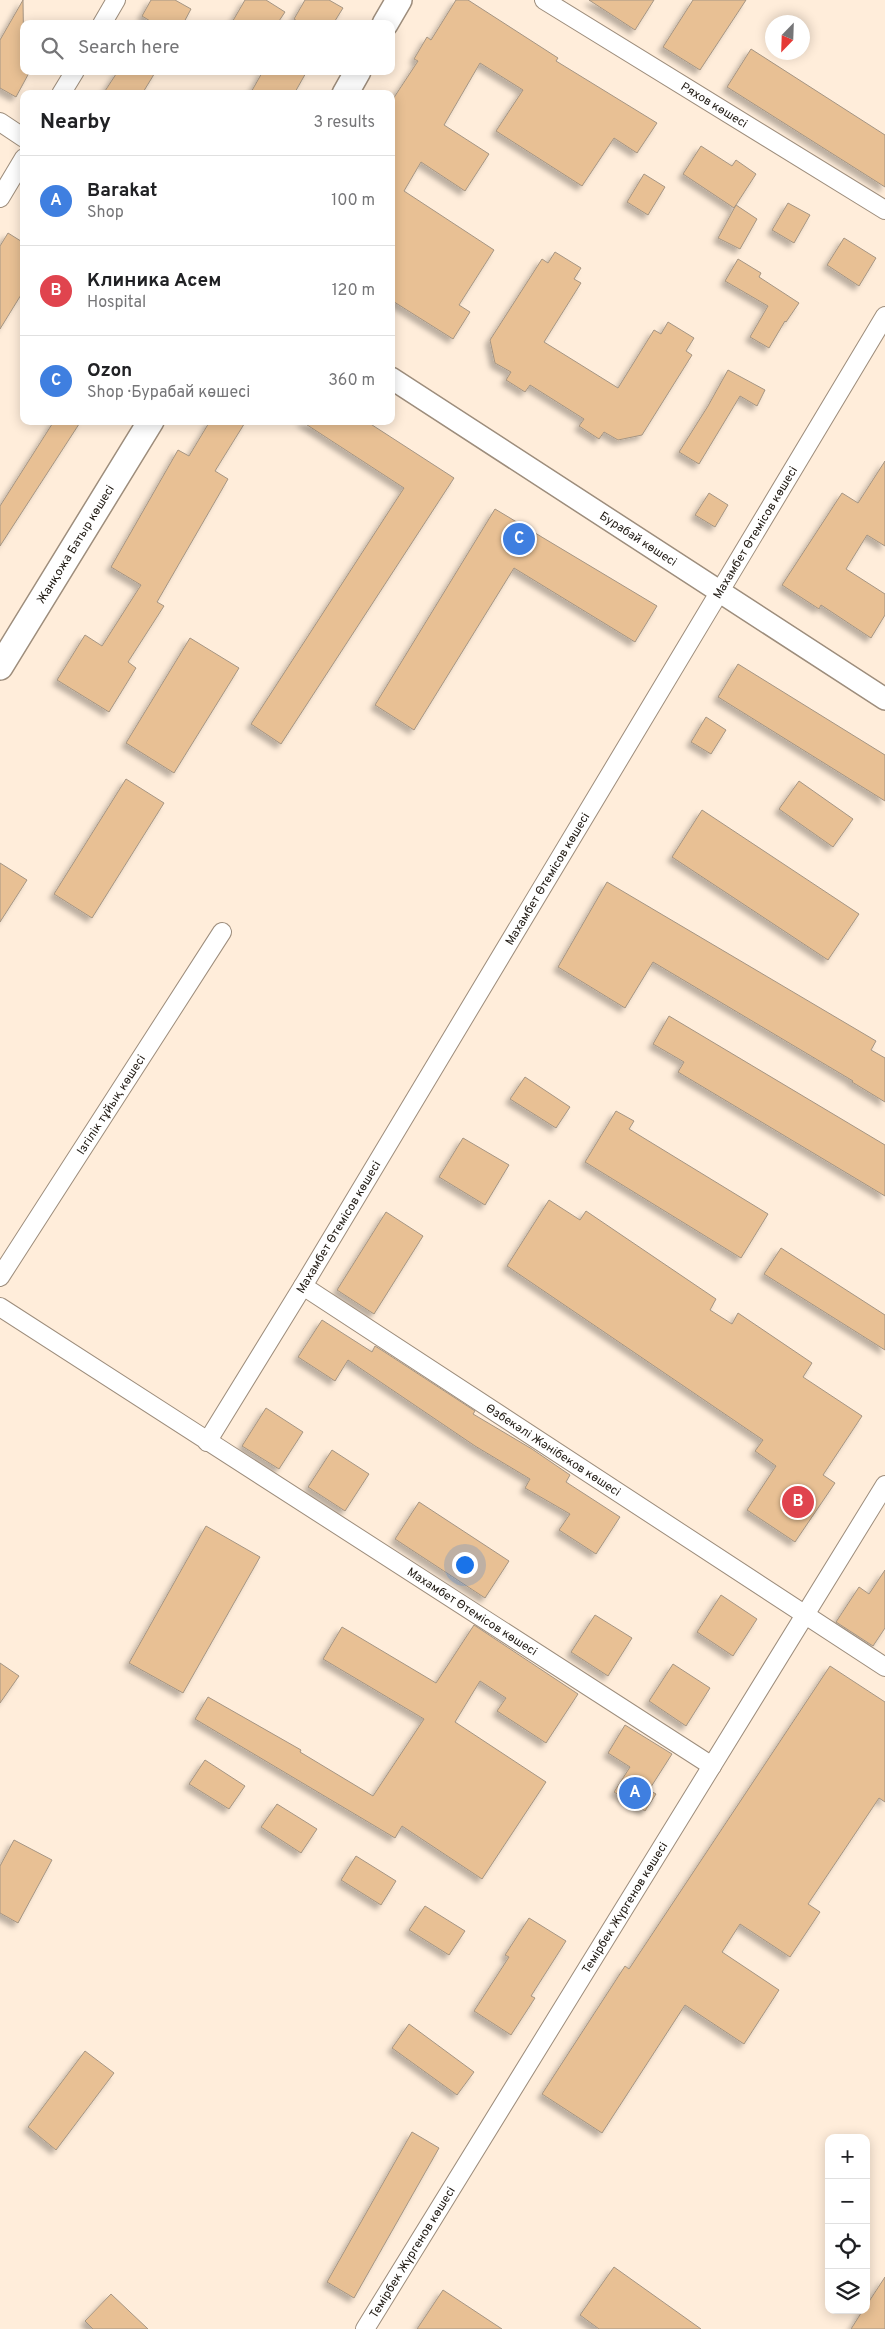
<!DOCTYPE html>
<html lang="en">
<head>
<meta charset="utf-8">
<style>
  :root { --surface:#fff; --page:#f2f2f2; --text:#202124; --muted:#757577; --line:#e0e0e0; --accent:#2076a6 }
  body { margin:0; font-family:Overpass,sans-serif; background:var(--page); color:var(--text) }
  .controls { position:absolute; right:15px; bottom:15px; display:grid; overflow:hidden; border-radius:10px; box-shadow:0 2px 12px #0003 }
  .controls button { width:45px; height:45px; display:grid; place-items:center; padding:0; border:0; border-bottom:1px solid var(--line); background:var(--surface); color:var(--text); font:25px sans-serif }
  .compass { position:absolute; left:765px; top:15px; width:45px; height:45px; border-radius:50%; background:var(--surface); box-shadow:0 2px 12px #0003; rotate:203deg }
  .you { position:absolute; left:464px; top:1564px; width:18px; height:18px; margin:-12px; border:4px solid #fff; border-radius:50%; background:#1a73e8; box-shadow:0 0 0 8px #1a73e833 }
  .badge { display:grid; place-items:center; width:32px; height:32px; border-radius:50%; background:var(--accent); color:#fff; font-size:16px; font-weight:700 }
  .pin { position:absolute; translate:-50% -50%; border:2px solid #fff; box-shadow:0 1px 5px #0006 }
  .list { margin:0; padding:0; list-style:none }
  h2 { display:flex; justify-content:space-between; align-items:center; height:65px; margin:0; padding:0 20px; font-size:21px }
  h2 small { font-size:16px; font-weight:400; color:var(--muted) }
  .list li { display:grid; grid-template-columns:32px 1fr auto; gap:15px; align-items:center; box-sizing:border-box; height:90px; padding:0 20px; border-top:1px solid var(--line) }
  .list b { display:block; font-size:19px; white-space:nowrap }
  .list p { margin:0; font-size:16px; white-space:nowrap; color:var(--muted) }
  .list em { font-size:16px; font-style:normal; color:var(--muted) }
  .icon { flex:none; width:28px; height:28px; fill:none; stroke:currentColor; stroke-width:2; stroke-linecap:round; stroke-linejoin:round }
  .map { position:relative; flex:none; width:885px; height:2329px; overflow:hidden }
  .search { position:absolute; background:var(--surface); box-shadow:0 2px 12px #0003; left:20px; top:20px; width:375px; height:55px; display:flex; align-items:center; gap:12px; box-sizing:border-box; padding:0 18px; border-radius:10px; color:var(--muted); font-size:19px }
  .panel { position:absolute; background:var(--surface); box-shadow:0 2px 12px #0003; left:20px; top:90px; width:375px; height:335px; border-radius:10px }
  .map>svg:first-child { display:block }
  .building { fill:#e8c094; stroke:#a59583; filter:url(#shadow) }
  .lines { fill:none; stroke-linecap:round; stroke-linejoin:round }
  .minor-casing { stroke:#9d8d7c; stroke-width:20 }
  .tertiary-casing { stroke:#9d8d7c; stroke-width:24 }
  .secondary-casing { stroke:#9d8d7c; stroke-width:28 }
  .minor { stroke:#fff; stroke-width:18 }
  .tertiary { stroke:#fff; stroke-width:21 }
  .secondary { stroke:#fff; stroke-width:25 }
  .labels { text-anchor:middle; stroke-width:4; stroke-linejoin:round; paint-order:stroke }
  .street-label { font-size:12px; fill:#201a13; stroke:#fff }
</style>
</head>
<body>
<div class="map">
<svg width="885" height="2329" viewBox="0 0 885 2329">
  <defs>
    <filter id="shadow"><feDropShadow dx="-4.5" dy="4.5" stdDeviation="2.5" flood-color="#0004"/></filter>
  </defs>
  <rect width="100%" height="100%" fill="#ffedda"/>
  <path class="building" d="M23 0 24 71H30L16 97 0 88V40Z
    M151 0H175L191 9 183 24H155L142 16Z
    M245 0H266L285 12 277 24H231Z
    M305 0H329L343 8 333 24H302L294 19Z
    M456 0H468L558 58 556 61 657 123 637 153 614 138 582 186 496 131 523 90 480 63 444 125 489 154 465 191 421 162 404 191 494 250 459 305 470 312 453 339 391 300V102L418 61 414 59 427 37 431 40Z
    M589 0H654L635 30Z
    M693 0H746L700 70 663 47Z
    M751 49 885 135V187L727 87Z
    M118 71H156L142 94H103Z
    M263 71H307L294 94H250Z
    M701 146 732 166 736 160 756 174 734 208 683 174Z
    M644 174 665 187 648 215 627 202Z
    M788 203 810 215 794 243 772 230Z
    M736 205 757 219 740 249 718 238Z
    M8 233 24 243V290L0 329V246Z
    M844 238 876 258 859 286 827 265Z
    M555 252 581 268 574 279 581 283 544 342 618 388 654 330 661 334 668 322 694 338 686 351 692 355 642 435 618 440 604 432 599 439 579 426 584 419 530 385 525 392 506 380 511 372 495 363 490 340 542 259 548 263Z
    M738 259 761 273 759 277 799 303 786 322 785 321 769 348 750 337 768 306 725 281Z
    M728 370 765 390 757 406 740 396 699 464 679 452 708 406Z
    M54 421H81L0 546V506Z
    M210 421H246L215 471 228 479 157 602 164 606 128 662 136 668 109 712 57 680 85 635 102 646 141 585 111 567 178 450 189 456Z
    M301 421H366L454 478 281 744 251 724 404 488Z
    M885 461V546L867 535 846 569 885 594V615L871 638 821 605 819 609 782 585 842 493 858 503Z
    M709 493 728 505 715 527 695 515Z
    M495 509 657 606 635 642 514 568 414 730 375 705Z
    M190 638 239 668 174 773 126 743Z
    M738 664 885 755V801L718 697Z
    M706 717 726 730 711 754 691 742Z
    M126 779 164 803 92 918 54 894Z
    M799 781 853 819 833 847 779 809Z
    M702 810 859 914 828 960 672 857Z
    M0 863 27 880 0 922Z
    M607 882 876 1041 871 1050 885 1058V1102L852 1082 853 1081 653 962 625 1008 558 967Z
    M669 1016 885 1145V1196L678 1072 684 1062 653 1044Z
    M525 1077 570 1107 556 1128 510 1099Z
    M616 1111 634 1121 629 1129 768 1214 741 1258 585 1162Z
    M463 1138 509 1165 485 1205 439 1177Z
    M549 1200 580 1220 586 1211 716 1299 710 1310 732 1324 738 1313 812 1363 803 1377 862 1416 823 1475 835 1483 795 1542 747 1510 776 1466 755 1451 763 1440 507 1266Z
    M386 1212 423 1236 374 1314 337 1290Z
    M781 1248 885 1315V1350L764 1274Z
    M322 1320 372 1352 375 1346 383 1351 475 1411 473 1414 532 1449 570 1475 566 1482 620 1517 596 1554 559 1530 570 1514 525 1488 530 1479 475 1446 348 1360 335 1381 298 1357Z
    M266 1408 303 1432 279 1469 242 1446Z
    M332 1450 369 1474 345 1511 308 1487Z
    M419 1502 509 1561 485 1598 395 1539Z
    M206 1526 260 1557 183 1693 129 1663Z
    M885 1570V1628L873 1646 836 1622 859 1587 869 1594Z
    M721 1595 757 1619 733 1656 697 1632Z
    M595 1615 632 1638 608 1676 571 1652Z
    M474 1625 578 1694 546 1743 497 1711 506 1698 480 1681 455 1722 546 1782 482 1879 402 1826 395 1838 195 1719 208 1697 301 1750 300 1752 373 1796 424 1719 323 1659 342 1627 436 1683Z
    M0 1663 19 1676 0 1703Z
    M673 1664 710 1688 686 1726 649 1701Z
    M830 1666 885 1702V1802L879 1798 808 1904 820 1912 790 1957 740 1924 722 1952 779 1990 744 2044 685 2005 602 2133 542 2094 625 1966 629 1969Z
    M625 1725 672 1754 649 1790 656 1794 645 1811 614 1792 630 1767 608 1753Z
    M205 1760 245 1786 229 1809 189 1784Z
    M277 1804 317 1829 301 1853 261 1827Z
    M14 1840 52 1860 18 1923 0 1913V1866Z
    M356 1856 396 1881 381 1905 341 1880Z
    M425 1906 465 1931 449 1955 409 1930Z
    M529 1918 566 1941 531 1996 535 1998 511 2035 474 2011 509 1957 505 1955Z
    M409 2024 474 2072 457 2095 392 2048Z
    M85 2051 114 2073 56 2150 28 2127Z
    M412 2132 439 2148 354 2298 327 2282Z
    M614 2267 701 2329H599L580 2315Z
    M885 2277V2329H851L863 2310H866V2306Z
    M443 2290 502 2329H417Z
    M111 2294 148 2329H93L85 2321Z"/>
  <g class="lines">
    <g class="minor-casing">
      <g id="minor">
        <path id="s1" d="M544 0 885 210"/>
        <path d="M102 24 116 0"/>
        <path d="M61 94 75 71"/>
        <path d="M0 122 24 138"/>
        <path d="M0 198 24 158"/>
        <path id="s2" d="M0 1277 222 932"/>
        <path id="s3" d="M303 1286 885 1667"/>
        <path id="s4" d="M0 1307 712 1766"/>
        <path id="s5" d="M207 1442 303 1286 885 316"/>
        <path id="s6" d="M365 2329 885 1485"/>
      </g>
    </g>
    <g class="tertiary-casing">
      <g id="tertiary">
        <path id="s7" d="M391 378 885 699"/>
      </g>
    </g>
    <g class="secondary-casing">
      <g id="secondary">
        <path d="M385 24 399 0"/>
        <path d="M345 94 358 71"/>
        <path id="s8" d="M0 667 151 421"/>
      </g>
    </g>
    <use href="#minor" class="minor"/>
    <use href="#tertiary" class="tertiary"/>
    <use href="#secondary" class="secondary"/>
  </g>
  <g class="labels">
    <g class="street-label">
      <text dy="4" stroke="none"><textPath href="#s1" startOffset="200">Ряхов көшесі</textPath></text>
      <text dy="4" stroke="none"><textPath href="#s5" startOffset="1062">Махамбет Өтемісов көшесі</textPath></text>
      <text dy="4" stroke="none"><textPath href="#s7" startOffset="295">Бурабай көшесі</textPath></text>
      <text dy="4" stroke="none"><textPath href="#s8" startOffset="144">Жанқожа Батыр көшесі</textPath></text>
      <text dy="4" stroke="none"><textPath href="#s5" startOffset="658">Махамбет Өтемісов көшесі</textPath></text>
      <text dy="4" stroke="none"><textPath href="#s2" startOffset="205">Ізгілік тұйық көшесі</textPath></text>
      <text dy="4" stroke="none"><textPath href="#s5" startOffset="252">Махамбет Өтемісов көшесі</textPath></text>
      <text dy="4" stroke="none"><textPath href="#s3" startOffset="299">Өзбекәлі Жәнібеков көшесі</textPath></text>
      <text dy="4" stroke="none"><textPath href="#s4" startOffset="562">Махамбет Өтемісов көшесі</textPath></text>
      <text dy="4" stroke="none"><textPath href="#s6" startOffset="495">Темірбек Жүргенов көшесі</textPath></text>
      <text dy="4" stroke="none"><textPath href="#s6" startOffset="90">Темірбек Жүргенов көшесі</textPath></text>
    </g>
  </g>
</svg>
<div class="controls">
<button>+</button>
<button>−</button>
<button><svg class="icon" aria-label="locate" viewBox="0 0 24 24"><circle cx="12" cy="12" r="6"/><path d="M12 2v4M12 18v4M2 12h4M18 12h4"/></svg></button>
<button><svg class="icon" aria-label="layers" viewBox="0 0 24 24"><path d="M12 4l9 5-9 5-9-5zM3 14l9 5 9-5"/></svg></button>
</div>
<svg class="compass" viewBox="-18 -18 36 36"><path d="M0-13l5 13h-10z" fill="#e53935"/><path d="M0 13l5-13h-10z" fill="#757577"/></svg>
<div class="you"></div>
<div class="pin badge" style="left:635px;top:1793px;background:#3f7fe0">A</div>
<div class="pin badge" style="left:798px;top:1502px;background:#e0444e">B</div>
<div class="pin badge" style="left:519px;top:539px;background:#3f7fe0">C</div>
<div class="search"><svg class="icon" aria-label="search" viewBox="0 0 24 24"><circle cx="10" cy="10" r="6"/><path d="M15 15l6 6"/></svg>Search here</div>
<section class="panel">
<h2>Nearby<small>3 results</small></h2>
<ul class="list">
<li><span class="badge" style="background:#3f7fe0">A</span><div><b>Barakat</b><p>Shop</p></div><em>100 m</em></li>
<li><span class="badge" style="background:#e0444e">B</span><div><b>Клиника Асем</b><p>Hospital</p></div><em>120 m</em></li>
<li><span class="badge" style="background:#3f7fe0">C</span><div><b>Ozon</b><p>Shop · Бурабай көшесі</p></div><em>360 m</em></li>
</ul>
</section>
</div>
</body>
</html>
